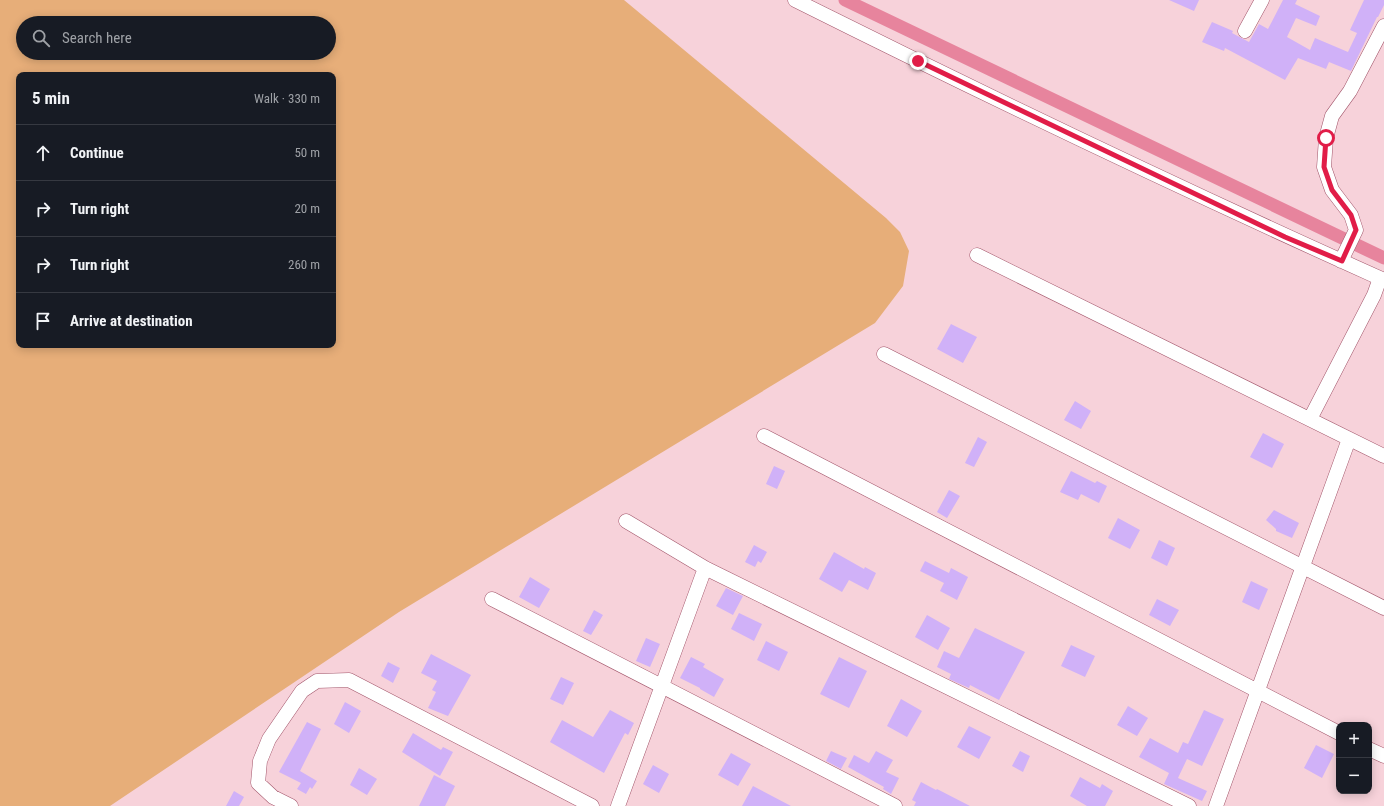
<!DOCTYPE html>
<html lang="en">
<head>
<meta charset="utf-8">
<style>
  :root { --surface:#171b24; --page:#242831; --text:#f1f3f6; --muted:#9ea1a6; --line:#363941 }
  body { margin:0; font-family:"Roboto Condensed",sans-serif; background:var(--page); color:var(--text) }
  .controls { position:absolute; right:12px; bottom:12px; display:grid; overflow:hidden; border-radius:8px; box-shadow:0 2px 10px #0003 }
  .controls button { width:36px; height:36px; display:grid; place-items:center; padding:0; border:0; border-bottom:1px solid var(--line); background:var(--surface); color:var(--text); font:20px sans-serif }
  .stop { position:absolute; width:12px; height:12px; margin:-9px; border:3px solid #e11d48; border-radius:50%; background:#fff }
  .stop.end { background:#e11d48; border-color:#fff; box-shadow:0 1px 4px #0008 }
  .list { margin:0; padding:0; list-style:none }
  h2 { display:flex; justify-content:space-between; align-items:center; height:52px; margin:0; padding:0 16px; font-size:17px }
  h2 small { font-size:13px; font-weight:400; color:var(--muted) }
  .list li { display:grid; grid-template-columns:26px 1fr auto; gap:12px; align-items:center; box-sizing:border-box; height:56px; padding:0 16px; border-top:1px solid var(--line) }
  .list b { display:block; font-size:15px; white-space:nowrap }
  .list em { font-size:13px; font-style:normal; color:var(--muted) }
  .icon { flex:none; width:22px; height:22px; fill:none; stroke:currentColor; stroke-width:2; stroke-linecap:round; stroke-linejoin:round }
  .map { position:relative; flex:none; width:1384px; height:806px; overflow:hidden }
  .search { position:absolute; background:var(--surface); box-shadow:0 2px 10px #0003; left:16px; top:16px; width:320px; height:44px; display:flex; align-items:center; gap:10px; box-sizing:border-box; padding:0 14px; border-radius:22px; color:var(--muted); font-size:15px }
  .panel { position:absolute; background:var(--surface); box-shadow:0 2px 10px #0003; left:16px; top:72px; width:320px; height:276px; border-radius:8px }
  .map>svg:first-child { display:block }
  .green { fill:#e7ae79; fill-rule:evenodd }
  .lines { fill:none; stroke-linecap:round; stroke-linejoin:round }
  .canal { stroke:#e7849d; stroke-width:13 }
  .building { fill:#d0b1f8 }
  .minor-casing { stroke:#a2556a; stroke-width:15 }
  .minor { stroke:#fff; stroke-width:14 }
  .route { stroke:#e11d48; stroke-width:5 }
</style>
</head>
<body>
<div class="map">
<svg width="1384" height="806" viewBox="0 0 1384 806">
  <rect width="100%" height="100%" fill="#f7d2da"/>
  <path class="green" d="M0 0H624L886 218 900 232 909 251 903 286 875 323 399 612 110 806H0ZM23 23H329V53H23ZM19 75H333V345H19Z"/>
  <g class="lines">
    <path class="canal" d="M845 0 1384 258"/>
  </g>
  <path class="building" d="M1169 0H1199L1194 11Z
    M1283 0H1297L1295 4 1320 16 1316 26 1296 18 1287 37 1310 50 1315 38 1348 52 1357 33 1350 30 1364 0H1384V5L1378 17H1377L1351 71 1329 62 1326 69 1298 58 1285 80 1225 48 1224 51 1202 42 1212 22 1233 31 1232 33 1249 42 1259 24 1268 29Z
    M951 324 977 337 963 363 937 349Z
    M1075 401 1091 411 1081 429 1064 420Z
    M1263 433 1284 444 1272 468 1250 457Z
    M978 437 987 442 974 467 965 463Z
    M774 466 785 471 777 489 766 484Z
    M1071 471 1095 483 1097 481 1107 486 1099 503 1081 494 1078 500 1060 492Z
    M949 490 960 496 947 518 937 512Z
    M1274 510 1299 523 1292 538 1276 531V529L1266 520Z
    M1118 518 1140 530 1130 549 1108 538Z
    M1159 540 1175 548 1167 566 1151 558Z
    M754 545 767 552 761 563 758 561 755 567 745 562Z
    M834 552 864 569 865 567 876 573 868 590 849 580 842 592 819 579Z
    M925 561 949 573 951 568 968 577 957 600 940 591 944 583 920 571Z
    M530 577 550 589 539 608 519 597Z
    M1251 581 1268 589 1259 610 1242 602Z
    M726 588 743 596 733 615 716 606Z
    M1157 599 1179 610 1170 626 1149 615Z
    M594 610 603 615 591 635 583 631Z
    M739 613 762 624 754 641 731 629Z
    M927 615 950 628 938 650 915 637Z
    M975 628 1025 652 999 700 970 685 969 688 949 679 951 674 937 667 944 651 959 658Z
    M646 638 660 644 650 667 636 661Z
    M766 641 788 652 779 671 757 660Z
    M1071 645 1095 656 1085 677 1061 666Z
    M431 654 471 675 448 716 428 708 436 692 432 690 437 681 421 673Z
    M691 657 705 664 703 667 724 679 714 697 700 689V688L680 678Z
    M839 657 867 671 849 708 820 694Z
    M388 662 400 668 393 683 381 676Z
    M561 677 574 683 563 705 550 699Z
    M901 699 922 711 907 737 887 726Z
    M345 702 361 711 349 733 334 724Z
    M1128 706 1148 718 1137 736 1117 725Z
    M610 710 634 723 628 735 625 733 604 773 550 742 562 720 593 737Z
    M1204 710 1224 719 1202 766 1187 759 1178 778 1207 791 1202 801 1164 784 1169 773 1139 757 1150 738 1178 753 1183 742 1188 744Z
    M307 722 321 729 300 771 317 781 312 789 310 787 306 794 297 789 301 783 279 772Z
    M969 726 991 737 979 759 957 747Z
    M413 733 441 750 443 747 453 752 440 776 402 752Z
    M1316 745 1334 754 1322 778 1304 768Z
    M831 751 847 758 841 769 826 761Z
    M876 751 893 760 886 772 899 778 891 794 883 789 884 787 848 767 854 755 869 763Z
    M1020 751 1030 756 1023 772 1012 766Z
    M731 753 751 764 738 786 718 775Z
    M653 765 669 774 659 793 643 784Z
    M359 768 377 779 367 795 350 785Z
    M434 775 455 786 445 806H419Z
    M1080 777 1100 788 1102 784 1113 791 1105 806H1087L1070 796Z
    M921 782 936 790 937 789 970 806H914L916 802 912 800Z
    M753 786 791 806H742Z
    M234 791 244 797 239 806H226Z"/>
  <g class="lines">
    <g class="minor-casing">
      <path id="minor" d="M795 0C989 97 1186 191 1384 280
        M1245 31 1262 0
        M977 255 1384 456
        M1341 261 1356 230 1351 215 1332 190 1324 167 1326 138 1332 116 1350 91 1384 26
        M884 354 1384 608
        M1310 419 1374 295 1380 278
        M764 436 1339 733
        M626 521 705 568 1189 806
        M492 599 895 806
        M1369 749 1384 756
        M291 806 273 797 258 783 260 761 269 739 302 691 317 681 349 680 592 806
        M618 806 705 568
        M1216 806 1349 439"/>
    </g>
    <use href="#minor" class="minor"/>
  </g>
  <g class="lines">
    <path class="route" d="M918 61 1285 237 1342 261 1356 230 1351 215 1332 190 1324 167 1326 138"/>
  </g>
</svg>
<div class="controls">
<button>+</button>
<button>−</button>
</div>
<div class="stop" style="left:1326px;top:138px"></div>
<div class="stop end" style="left:918px;top:61px"></div>
<div class="search"><svg class="icon" aria-label="search" viewBox="0 0 24 24"><circle cx="10" cy="10" r="6"/><path d="M15 15l6 6"/></svg>Search here</div>
<section class="panel">
<h2>5 min<small>Walk · 330 m</small></h2>
<ul class="list">
<li><svg class="icon" aria-label="ahead" viewBox="0 0 24 24"><path d="M12 20V5M6 11l6-6 6 6"/></svg><div><b>Continue</b></div><em>50 m</em></li>
<li><svg class="icon" aria-label="right" viewBox="0 0 24 24"><path d="M7 20v-9h11M14 6l5 5-5 5"/></svg><div><b>Turn right</b></div><em>20 m</em></li>
<li><svg class="icon" aria-label="right" viewBox="0 0 24 24"><path d="M7 20v-9h11M14 6l5 5-5 5"/></svg><div><b>Turn right</b></div><em>260 m</em></li>
<li><svg class="icon" aria-label="arrive" viewBox="0 0 24 24"><path d="M6 21V4h12l-3 4 3 4H6"/></svg><div><b>Arrive at destination</b></div></li>
</ul>
</section>
</div>
</body>
</html>
